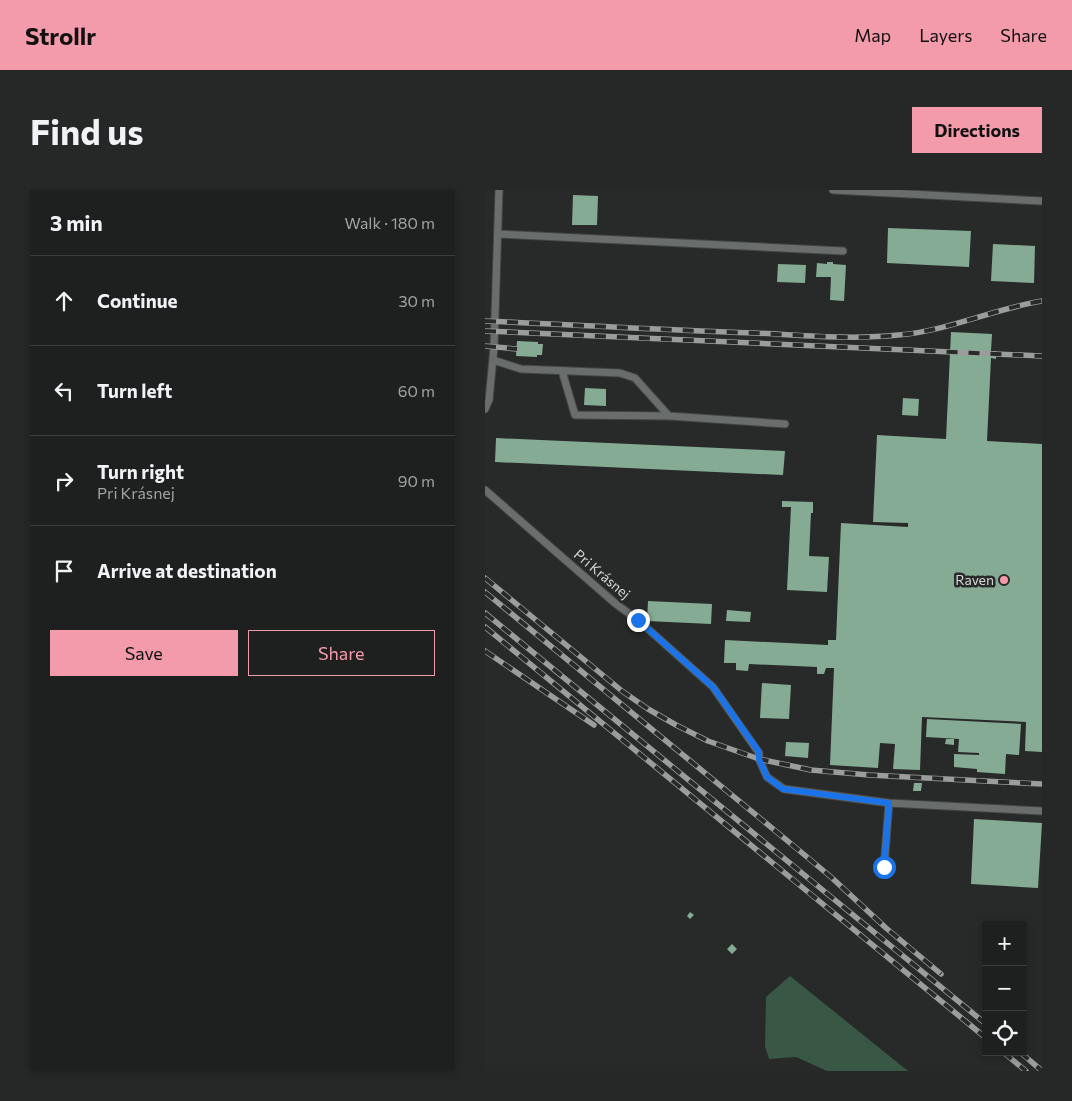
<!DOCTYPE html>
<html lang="en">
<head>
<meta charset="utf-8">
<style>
  :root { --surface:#1d201e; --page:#252827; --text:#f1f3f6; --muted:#a0a3a4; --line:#3b3e3c; --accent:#f39aab }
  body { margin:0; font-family:Commissioner,sans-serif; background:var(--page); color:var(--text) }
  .controls { position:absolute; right:15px; bottom:15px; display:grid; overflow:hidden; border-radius:0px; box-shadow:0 2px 8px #0003 }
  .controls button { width:45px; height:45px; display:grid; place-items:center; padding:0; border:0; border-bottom:1px solid var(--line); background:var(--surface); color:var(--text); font:25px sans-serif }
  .stop { position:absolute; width:15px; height:15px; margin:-11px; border:4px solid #1a73e8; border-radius:50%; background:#fff }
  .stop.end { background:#1a73e8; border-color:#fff; box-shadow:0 1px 5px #0008 }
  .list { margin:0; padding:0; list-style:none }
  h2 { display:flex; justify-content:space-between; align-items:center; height:65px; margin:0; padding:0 20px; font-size:21px }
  h2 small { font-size:16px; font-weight:400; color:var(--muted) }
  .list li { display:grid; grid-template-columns:32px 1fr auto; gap:15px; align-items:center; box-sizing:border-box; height:90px; padding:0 20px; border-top:1px solid var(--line) }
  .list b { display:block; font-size:19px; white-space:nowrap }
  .list p { margin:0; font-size:16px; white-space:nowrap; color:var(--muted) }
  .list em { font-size:16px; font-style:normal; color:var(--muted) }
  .actions { display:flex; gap:10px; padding:15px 20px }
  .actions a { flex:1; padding:11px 0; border:1px solid var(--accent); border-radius:0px; text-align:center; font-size:18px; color:var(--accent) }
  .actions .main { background:var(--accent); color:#111 }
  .icon { flex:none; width:28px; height:28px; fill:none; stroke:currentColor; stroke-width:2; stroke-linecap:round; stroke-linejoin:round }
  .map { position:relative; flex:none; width:557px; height:881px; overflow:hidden; border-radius:0px }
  header { display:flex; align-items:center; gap:30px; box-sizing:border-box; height:70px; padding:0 25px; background:var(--accent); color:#111 }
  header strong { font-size:24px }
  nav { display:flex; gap:28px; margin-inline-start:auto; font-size:18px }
  .intro { display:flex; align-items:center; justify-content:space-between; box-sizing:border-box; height:120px; padding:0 30px }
  h1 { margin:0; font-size:35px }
  .button { padding:12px 22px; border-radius:0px; background:var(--accent); color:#111; font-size:18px; font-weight:700 }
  main { display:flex; gap:30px; padding:0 30px }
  aside { flex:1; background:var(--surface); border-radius:0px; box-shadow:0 2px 8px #0003 }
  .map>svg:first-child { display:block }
  .green { fill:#385745 }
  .building { fill:#86ab94 }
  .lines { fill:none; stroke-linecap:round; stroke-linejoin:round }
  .service-casing { stroke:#434544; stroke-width:9 }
  .service { stroke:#696d6b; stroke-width:7 }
  .rail-casing { stroke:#9a9d9b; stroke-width:5.5 }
  .rail { stroke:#272a28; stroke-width:4; stroke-dasharray:11; stroke-linecap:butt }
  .route { stroke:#1a73e8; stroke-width:6 }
  .poi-dot { fill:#f39aab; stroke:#272a28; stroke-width:2 }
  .labels { text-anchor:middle; stroke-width:5; stroke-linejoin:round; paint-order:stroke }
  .street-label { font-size:14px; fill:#d5d7d6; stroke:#272a28 }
  .poi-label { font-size:14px; fill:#d5d7d6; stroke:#272a28; text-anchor:end }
</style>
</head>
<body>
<header>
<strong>Strollr</strong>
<nav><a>Map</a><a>Layers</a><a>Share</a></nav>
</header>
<div class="intro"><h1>Find us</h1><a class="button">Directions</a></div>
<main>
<aside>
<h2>3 min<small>Walk · 180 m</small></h2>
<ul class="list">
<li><svg class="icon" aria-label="ahead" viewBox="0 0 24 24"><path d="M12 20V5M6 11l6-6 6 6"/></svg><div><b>Continue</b></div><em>30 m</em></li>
<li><svg class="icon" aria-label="left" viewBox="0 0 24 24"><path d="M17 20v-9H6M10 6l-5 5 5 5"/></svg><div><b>Turn left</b></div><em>60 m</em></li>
<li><svg class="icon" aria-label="right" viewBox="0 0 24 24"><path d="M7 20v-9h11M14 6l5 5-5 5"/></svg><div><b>Turn right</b><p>Pri Krásnej</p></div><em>90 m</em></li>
<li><svg class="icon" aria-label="arrive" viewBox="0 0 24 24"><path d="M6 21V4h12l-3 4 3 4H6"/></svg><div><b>Arrive at destination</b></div></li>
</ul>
<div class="actions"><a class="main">Save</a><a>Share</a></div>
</aside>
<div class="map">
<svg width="557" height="881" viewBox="0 0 557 881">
  <rect width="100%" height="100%" fill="#272a28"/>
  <path class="green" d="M305 786 423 881H342L311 867 284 869 280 856 281 807Z"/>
  <path class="building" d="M88 5 113 6 112 35H87Z
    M403 38 486 41 484 77 402 73Z
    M508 54 550 56 549 93 506 91Z
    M342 72H348V74L361 75 359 111 345 110 346 87H331L332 73 342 74Z
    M293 74 321 75 320 93 292 92Z
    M466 142 507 144 506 161H511V169L506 168 502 251 557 254V562L540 561 541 532 437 527 435 580 408 579 410 554 395 553 393 578 345 575 349 478H341L339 484H332V477L264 474 263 481 251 480V473H239L240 450 343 455V450H351L356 333 423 337V333L388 332 392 245 461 249Z
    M32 151 53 152V154H58L57 165H52V167L31 166Z
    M100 198 121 199V216L99 215Z
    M418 208 434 209 433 226 417 225Z
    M11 248 300 261 298 285 10 272Z
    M297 311 328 312V323H326L324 366 344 367 342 402 302 400 306 317H297Z
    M163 411 227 414 226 434 162 431Z
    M242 420 266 422 265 432 241 431Z
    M277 493 306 495 304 529 275 528Z
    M442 529 536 534 534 565 521 564 520 584 492 582V579L469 577V564L494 565V563L473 562 474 549 441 547Z
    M461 549H469V555L460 554Z
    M301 552 324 553 323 568 300 566Z
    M429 593H437L436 601H428Z
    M489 629 557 633 553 698 486 694Z
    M205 722 209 725 205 729 202 726Z
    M247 754 252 759 247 764 242 759Z"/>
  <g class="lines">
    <g class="service-casing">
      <path id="service" d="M348 0 557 11
        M13 44 358 61
        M8 170 36 179 135 183 150 188 184 226 300 234
        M77 181 90 225 184 226
        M0 219 4 210 9 157 14 0
        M0 300 131 414 153 430 228 497 274 563V569L282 587 299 599 404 613 557 621
        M399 677 404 613"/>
    </g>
    <use href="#service" class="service"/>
    <g class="rail-casing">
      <path id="rail" d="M0 131C90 135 179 140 269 143 317 145 366 150 413 145 463 141 508 119 557 111
        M0 141 557 166
        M0 156 32 159
        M0 388 137 501 163 519 191 535 223 551 274 569 326 580 384 585 557 594
        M0 402 316 662 346 687 401 738 456 784
        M0 423 501 834
        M0 437 501 848
        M0 461 109 535
        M518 862 541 881
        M535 862 557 881"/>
    </g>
    <use href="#rail" class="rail"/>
  </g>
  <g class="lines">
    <path class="route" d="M153 430 228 497 274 562V569L282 587 298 599 404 613 399 677"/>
  </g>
  <circle class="poi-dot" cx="519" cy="390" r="5"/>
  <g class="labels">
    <g class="street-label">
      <text transform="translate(117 384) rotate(40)" y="5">Pri Krásnej</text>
    </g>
    <g class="poi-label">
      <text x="509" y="395">Raven</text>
    </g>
  </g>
</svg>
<div class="controls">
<button>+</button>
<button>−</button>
<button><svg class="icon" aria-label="locate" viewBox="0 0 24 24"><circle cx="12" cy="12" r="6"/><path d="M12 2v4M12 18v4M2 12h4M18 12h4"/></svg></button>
</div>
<div class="stop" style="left:399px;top:677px"></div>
<div class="stop end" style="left:153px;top:430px"></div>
</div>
</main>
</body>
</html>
